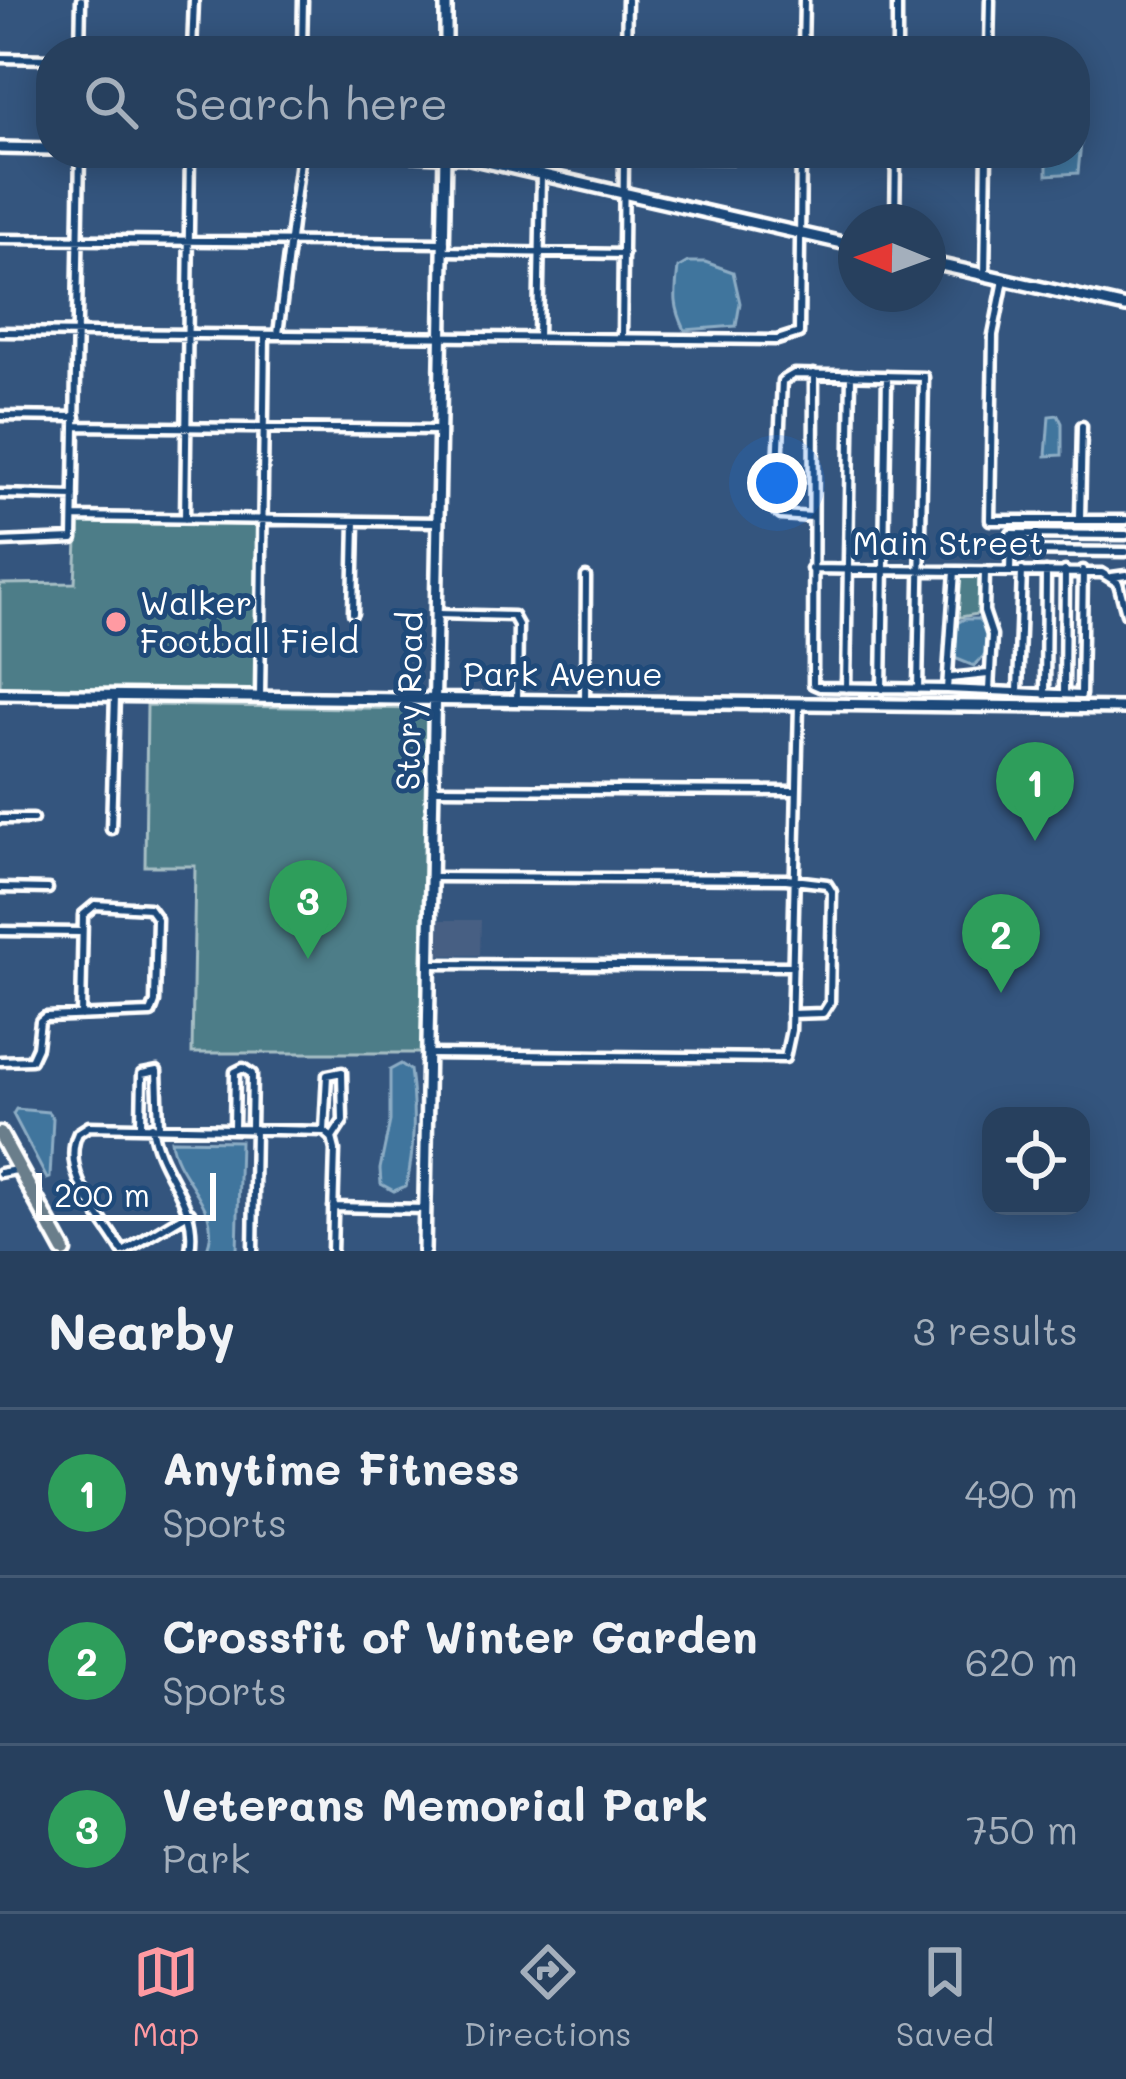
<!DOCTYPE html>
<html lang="en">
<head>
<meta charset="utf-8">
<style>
  :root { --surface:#27405e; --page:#334b67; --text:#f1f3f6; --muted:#a4afbc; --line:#435973; --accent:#ff9aa2 }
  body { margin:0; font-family:Mali,sans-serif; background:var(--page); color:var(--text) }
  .controls { position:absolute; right:36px; bottom:36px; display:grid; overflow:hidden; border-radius:24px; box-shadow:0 6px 30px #0003 }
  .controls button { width:108px; height:108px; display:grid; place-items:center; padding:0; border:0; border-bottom:3px solid var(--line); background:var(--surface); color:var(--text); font:60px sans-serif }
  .compass { position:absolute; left:838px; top:204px; width:108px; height:108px; border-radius:50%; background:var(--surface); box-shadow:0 6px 30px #0003; rotate:271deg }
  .scale { position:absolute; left:36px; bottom:30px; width:180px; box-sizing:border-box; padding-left:12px; border:6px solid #fff; border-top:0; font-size:33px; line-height:42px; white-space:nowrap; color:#fff; -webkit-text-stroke:9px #1f4a7a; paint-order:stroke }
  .you { position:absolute; left:777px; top:483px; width:42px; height:42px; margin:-30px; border:9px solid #fff; border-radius:50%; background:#1a73e8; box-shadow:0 0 0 18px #1a73e833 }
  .badge { display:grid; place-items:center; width:78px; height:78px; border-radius:50%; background:var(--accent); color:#fff; font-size:39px; font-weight:700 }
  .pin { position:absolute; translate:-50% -99px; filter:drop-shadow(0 3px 6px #0008) }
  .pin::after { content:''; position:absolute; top:63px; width:42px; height:36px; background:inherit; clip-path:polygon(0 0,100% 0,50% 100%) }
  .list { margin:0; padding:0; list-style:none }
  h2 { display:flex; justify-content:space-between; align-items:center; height:156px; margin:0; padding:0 48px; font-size:51px }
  h2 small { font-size:39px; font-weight:400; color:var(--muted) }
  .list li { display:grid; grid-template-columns:78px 1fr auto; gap:36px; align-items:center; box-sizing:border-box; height:168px; padding:0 48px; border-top:3px solid var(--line) }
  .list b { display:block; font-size:45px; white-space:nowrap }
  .list p { margin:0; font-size:39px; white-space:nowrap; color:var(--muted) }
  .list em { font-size:39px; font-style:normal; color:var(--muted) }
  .icon { flex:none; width:66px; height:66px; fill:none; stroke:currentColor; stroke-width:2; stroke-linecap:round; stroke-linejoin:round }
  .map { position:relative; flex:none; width:1126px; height:1251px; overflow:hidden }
  .search { position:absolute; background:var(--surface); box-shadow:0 6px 30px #0003; left:36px; right:36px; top:36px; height:132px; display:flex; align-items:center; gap:30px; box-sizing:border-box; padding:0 42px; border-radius:48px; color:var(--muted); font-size:45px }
  .sheet { height:660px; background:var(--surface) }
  nav { display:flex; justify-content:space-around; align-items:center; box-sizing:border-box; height:168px; border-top:3px solid var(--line); background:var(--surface); font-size:33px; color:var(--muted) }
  nav a { display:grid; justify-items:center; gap:6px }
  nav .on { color:var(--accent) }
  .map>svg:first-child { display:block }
  .built { fill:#475f83 }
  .green { fill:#4e7d88; stroke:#a6bec4; stroke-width:3 }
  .water { fill:#40759d; stroke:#8cacc4; stroke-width:3 }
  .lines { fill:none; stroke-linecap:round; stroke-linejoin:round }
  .street-casing { stroke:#fff; stroke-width:15 }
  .secondary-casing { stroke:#fff; stroke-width:18 }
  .primary-casing { stroke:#fff; stroke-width:21 }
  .street { stroke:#1f4a7a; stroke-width:6 }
  .secondary { stroke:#1f4a7a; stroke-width:9 }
  .primary { stroke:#6b7e8b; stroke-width:12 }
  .poi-dot { fill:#ff9aa2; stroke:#1f4a7a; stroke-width:4.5 }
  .labels { text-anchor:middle; stroke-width:10; stroke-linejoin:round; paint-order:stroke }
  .street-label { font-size:33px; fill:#fff; stroke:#1f4a7a }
  .poi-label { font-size:33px; fill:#fff; stroke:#1f4a7a; text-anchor:start }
</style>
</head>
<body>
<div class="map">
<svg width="1126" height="1251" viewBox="0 0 1126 1251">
  <rect width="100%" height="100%" fill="#34557e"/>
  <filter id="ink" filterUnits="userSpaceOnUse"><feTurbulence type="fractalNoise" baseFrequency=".00833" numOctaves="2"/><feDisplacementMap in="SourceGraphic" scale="24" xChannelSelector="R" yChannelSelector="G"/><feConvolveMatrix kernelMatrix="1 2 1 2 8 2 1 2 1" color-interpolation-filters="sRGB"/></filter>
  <g filter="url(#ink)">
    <path class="built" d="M440 920H481L480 955H439Z"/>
    <path class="green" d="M78 521 258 524 256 693 0 689V584L75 583Z
      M961 575H983L982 613 956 618Z
      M147 705 427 709 421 1053H192L195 866H145Z"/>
    <path class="water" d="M1075 125 1082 132 1078 173 1047 175V153H1075Z
      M705 262 733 272 740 303 736 326 685 330C673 305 675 295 678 268L688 262Z
      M1058 415 1062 423V455L1046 456 1049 416Z
      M964 619H978L988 629V652L974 666 952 657 954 625Z
      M401 1064 410 1070C415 1105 415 1152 406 1186L394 1191 381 1184 380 1169 390 1121V1070Z
      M16 1109 48 1112 53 1118 50 1178 47 1179 13 1114Z
      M171 1140 240 1141 237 1251H206C226 1209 175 1179 171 1140Z"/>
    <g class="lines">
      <g class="street-casing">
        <path id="street" d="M80 51 81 0
          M192 51 194 0
          M302 51 303 0
          M626 51 627 0
          M803 51 804 0
          M897 51V0
          M989 51 990 0
          M0 58 51 59
          M497 164 505 155 801 159
          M895 222 896 153
          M0 239 445 243
          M444 251 624 254
          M985 276 987 153
          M1004 280 993 335 990 520H1126
          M0 332 777 340 799 333 801 153
          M278 334 301 153
          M538 338 541 174
          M622 338 624 157
          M814 374 813 684 820 687 947 689 955 571
          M0 416 76 417
          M76 426 438 430
          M0 494 74 496
          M74 517 436 522
          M812 517 781 515 776 511 782 381 794 374 924 377 918 689
          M1080 518 1082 426
          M185 519 190 153
          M0 542 73 539 80 153
          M1011 551 1126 552
          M811 569 1102 573 1118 583 1126 613
          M985 571 984 611 992 635 989 690
          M1010 571 1011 534 1126 535
          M1112 577 1126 575
          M353 613 355 521
          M437 614 513 616 518 625 517 701
          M950 678 988 674
          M846 688 851 375
          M882 689 887 376
          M947 689 1081 695 1083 570
          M1018 691 1022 571
          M1064 693 1065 571
          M1045 695 1046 572
          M260 697 265 336
          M585 701 586 577
          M434 789 796 791
          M0 819H33
          M111 829 115 695
          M432 877 786 879 827 884 832 892 830 1002 823 1013 791 1014
          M0 888 48 889
          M0 931 80 932
          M431 964 793 966
          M429 1054 785 1058 791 1030 799 705
          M0 1061 31 1060 37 1047 40 1021 45 1017 151 1013 155 1002 157 919 149 908 95 905 83 915 81 1016
          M141 1124 142 1074 157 1071 159 1126
          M152 1126C159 1176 199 1200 190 1251
          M234 1127 235 1072 243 1068 252 1074 251 1127
          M324 1131 327 1075 342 1072 343 1121 332 1138
          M0 1173 16 1170
          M333 1207 425 1209
          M122 1251C103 1218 59 1174 78 1133L89 1126 324 1131 332 1138 335 1150 332 1251
          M125 1251 190 1212
          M253 1251 255 1129"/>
      </g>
      <g class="secondary-casing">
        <path id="secondary" d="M446 51V0
          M0 148 51 149
          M366 153 465 157 856 246
          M928 262 1126 307
          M0 694 1126 708
          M424 1251 445 153"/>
      </g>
      <g class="primary-casing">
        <path id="primary" d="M0 1134 64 1251"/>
      </g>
      <use href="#street" class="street"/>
      <use href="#secondary" class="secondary"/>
      <use href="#primary" class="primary"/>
    </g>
  </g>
  <circle class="poi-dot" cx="116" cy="622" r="12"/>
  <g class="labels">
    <g class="street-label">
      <text x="948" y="555">Main Street</text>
      <text x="563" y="686">Park Avenue</text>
      <text transform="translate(409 701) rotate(-89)" y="12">Story Road</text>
    </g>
    <g class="poi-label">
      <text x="140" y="615">Walker<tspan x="140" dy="38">Football Field</tspan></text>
    </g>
  </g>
</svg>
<div class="controls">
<button><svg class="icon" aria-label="locate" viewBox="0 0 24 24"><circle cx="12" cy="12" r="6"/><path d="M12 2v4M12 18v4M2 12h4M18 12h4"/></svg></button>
</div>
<svg class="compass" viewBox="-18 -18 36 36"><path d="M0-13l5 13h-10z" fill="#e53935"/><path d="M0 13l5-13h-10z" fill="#a4afbc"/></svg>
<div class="scale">200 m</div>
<div class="you"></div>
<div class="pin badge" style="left:1035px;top:841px;background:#2e9e5b">1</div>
<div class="pin badge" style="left:1001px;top:993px;background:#2e9e5b">2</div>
<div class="pin badge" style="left:308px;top:959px;background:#2e9e5b">3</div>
<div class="search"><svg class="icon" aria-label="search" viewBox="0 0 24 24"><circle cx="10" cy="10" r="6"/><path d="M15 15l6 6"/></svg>Search here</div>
</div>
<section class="sheet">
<h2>Nearby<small>3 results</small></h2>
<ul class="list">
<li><span class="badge" style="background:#2e9e5b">1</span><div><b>Anytime Fitness</b><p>Sports</p></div><em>490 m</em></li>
<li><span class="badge" style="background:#2e9e5b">2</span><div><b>Crossfit of Winter Garden</b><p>Sports</p></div><em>620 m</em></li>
<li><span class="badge" style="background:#2e9e5b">3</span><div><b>Veterans Memorial Park</b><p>Park</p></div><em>750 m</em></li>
</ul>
</section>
<nav>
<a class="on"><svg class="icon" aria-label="map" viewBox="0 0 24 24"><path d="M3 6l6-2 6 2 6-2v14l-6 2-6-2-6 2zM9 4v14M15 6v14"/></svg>Map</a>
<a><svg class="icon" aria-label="directions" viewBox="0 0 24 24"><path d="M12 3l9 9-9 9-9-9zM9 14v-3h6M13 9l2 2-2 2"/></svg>Directions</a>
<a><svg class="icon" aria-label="saved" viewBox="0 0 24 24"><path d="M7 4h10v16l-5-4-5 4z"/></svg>Saved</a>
</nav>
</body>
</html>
